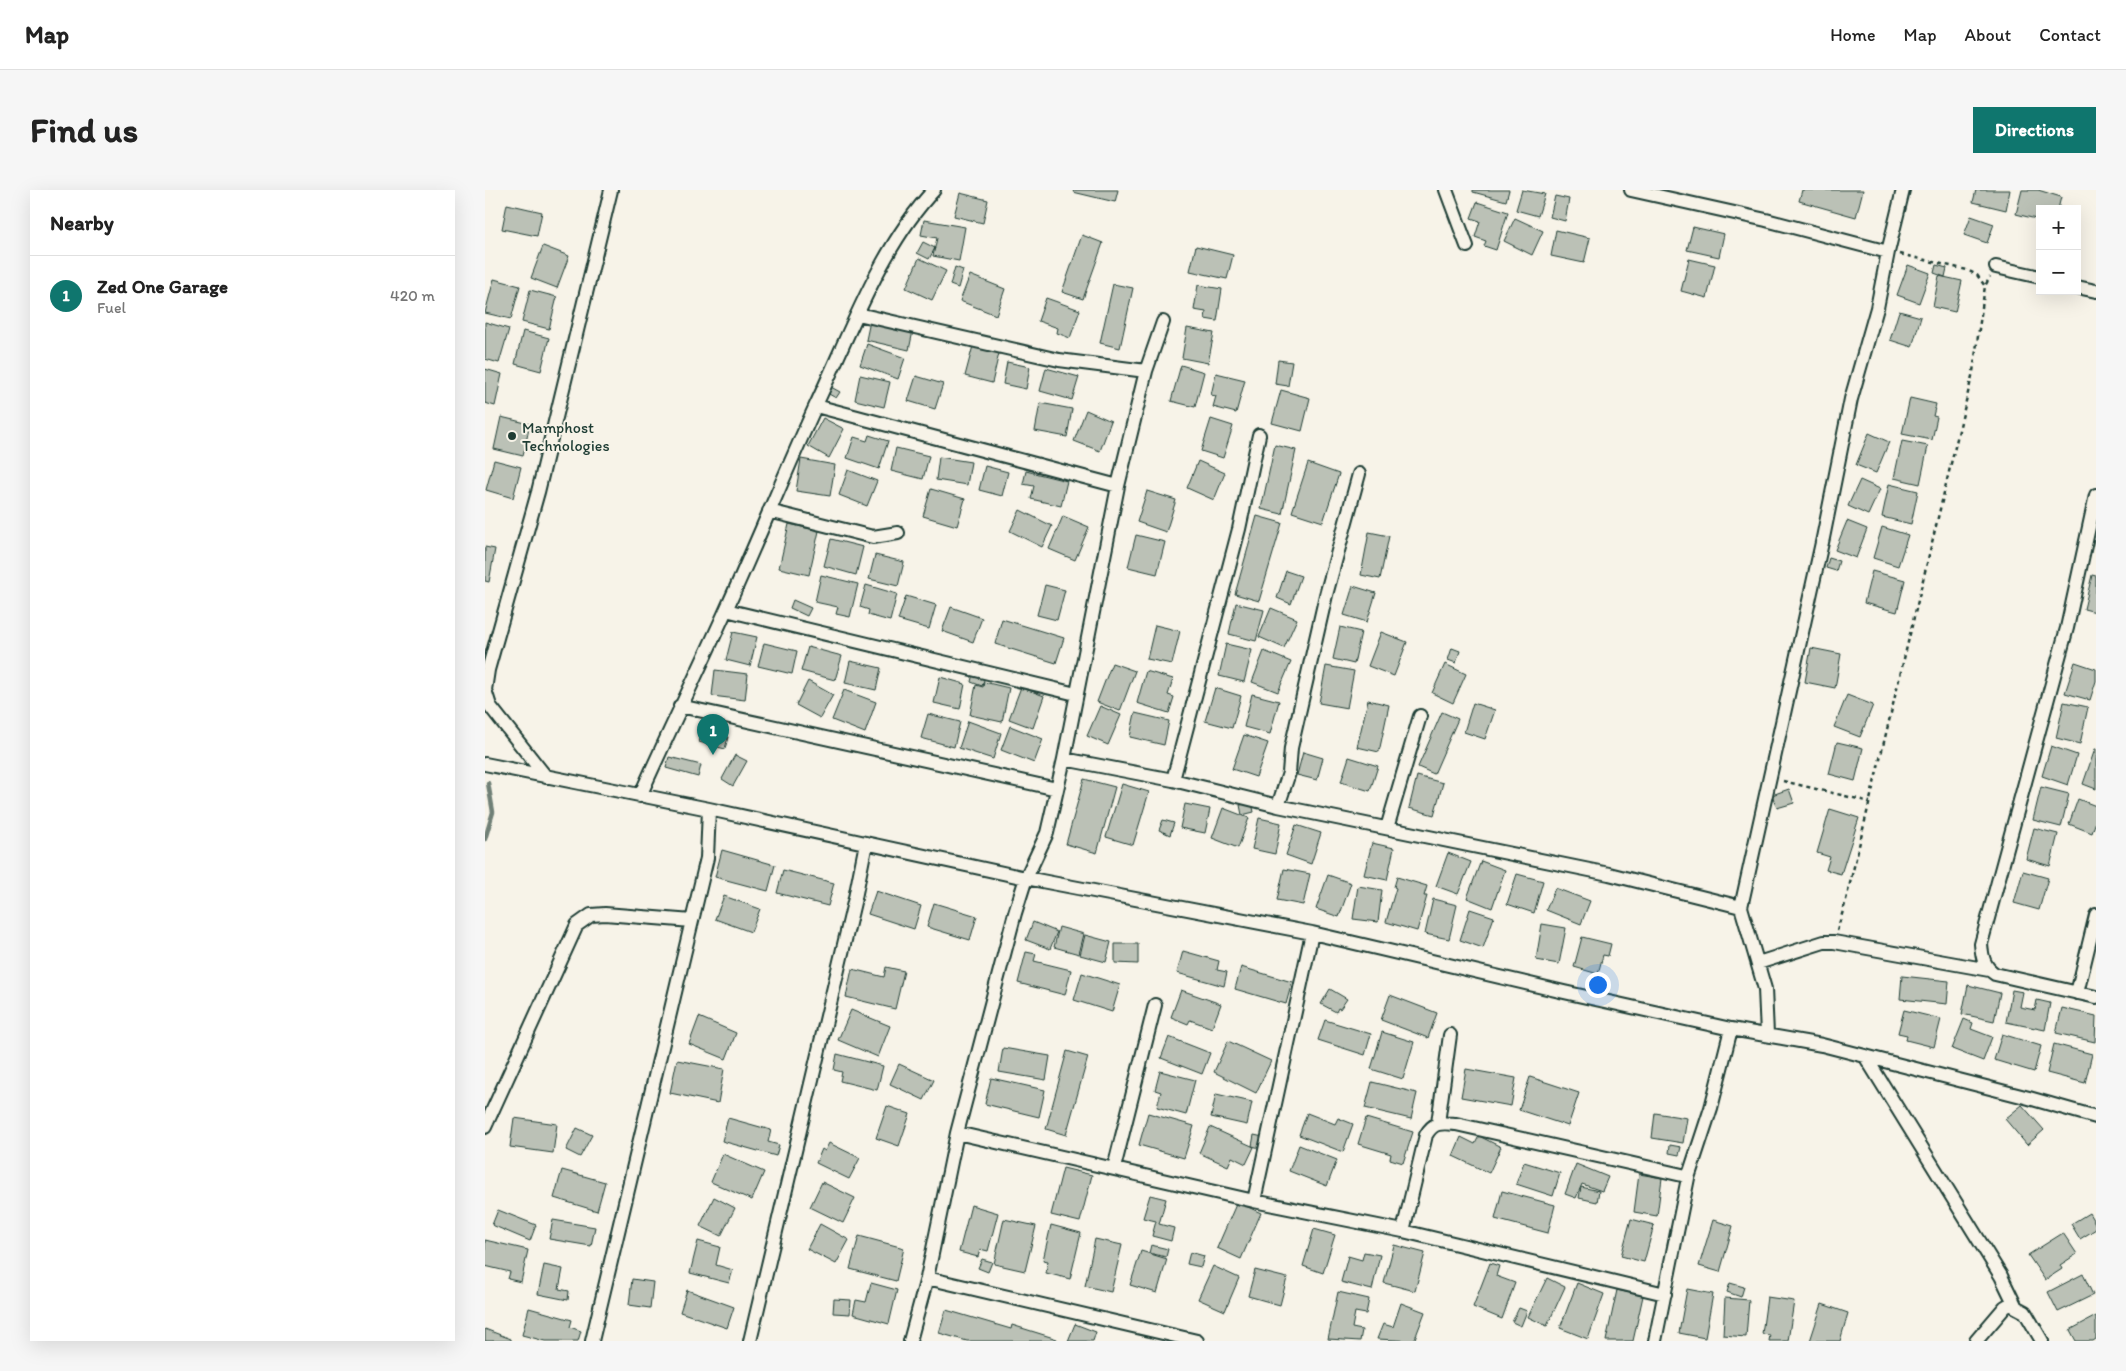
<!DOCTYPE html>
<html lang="en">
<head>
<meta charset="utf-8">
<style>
  :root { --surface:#fff; --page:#f6f6f6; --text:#222; --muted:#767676; --line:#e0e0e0; --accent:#0f766e }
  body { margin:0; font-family:Itim,sans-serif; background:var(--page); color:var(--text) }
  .controls { position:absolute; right:15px; top:15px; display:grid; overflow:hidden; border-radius:0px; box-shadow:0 5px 20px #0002 }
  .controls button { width:45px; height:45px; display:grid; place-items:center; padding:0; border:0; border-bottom:1px solid var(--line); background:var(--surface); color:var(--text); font:25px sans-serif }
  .you { position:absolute; left:1112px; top:794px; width:18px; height:18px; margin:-12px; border:4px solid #fff; border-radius:50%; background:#1a73e8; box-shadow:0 0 0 8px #1a73e833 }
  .badge { display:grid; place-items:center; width:32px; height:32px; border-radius:50%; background:var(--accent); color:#fff; font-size:16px; font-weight:700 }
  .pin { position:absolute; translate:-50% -41px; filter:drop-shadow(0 1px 2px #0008) }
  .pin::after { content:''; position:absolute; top:26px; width:18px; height:15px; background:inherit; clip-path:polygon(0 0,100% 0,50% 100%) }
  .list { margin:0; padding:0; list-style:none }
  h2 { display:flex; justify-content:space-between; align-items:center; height:65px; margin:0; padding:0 20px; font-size:21px }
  h2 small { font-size:16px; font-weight:400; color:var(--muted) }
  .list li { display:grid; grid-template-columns:32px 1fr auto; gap:15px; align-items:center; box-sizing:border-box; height:80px; padding:0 20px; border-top:1px solid var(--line) }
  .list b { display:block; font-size:19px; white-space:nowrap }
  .list p { margin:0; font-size:16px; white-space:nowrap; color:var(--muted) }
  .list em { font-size:16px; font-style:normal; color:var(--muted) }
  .map { position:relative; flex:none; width:1611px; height:1151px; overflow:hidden; border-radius:0px }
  header { display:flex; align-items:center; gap:30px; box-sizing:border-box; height:70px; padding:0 25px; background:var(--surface); border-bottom:1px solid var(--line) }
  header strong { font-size:24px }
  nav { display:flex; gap:28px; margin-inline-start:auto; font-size:18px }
  .intro { display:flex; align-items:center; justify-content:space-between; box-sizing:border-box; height:120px; padding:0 30px }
  h1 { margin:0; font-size:35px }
  .button { padding:12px 22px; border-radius:0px; background:var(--accent); color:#fff; font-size:18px; font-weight:700 }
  main { display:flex; gap:30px; padding:0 30px }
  aside { flex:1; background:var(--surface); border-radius:0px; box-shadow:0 5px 20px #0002 }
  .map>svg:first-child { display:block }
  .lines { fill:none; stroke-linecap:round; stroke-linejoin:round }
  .stream { stroke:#6f8077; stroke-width:4.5 }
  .building { fill:#bbc1b6; stroke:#1f3d34 }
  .street-casing { stroke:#1f3d34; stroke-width:16 }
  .path { stroke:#1f3d34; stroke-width:2.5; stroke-dasharray:4 4; stroke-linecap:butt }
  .street { stroke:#f7f3e8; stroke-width:12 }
  .poi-dot { fill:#1f3d34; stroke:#f7f3e8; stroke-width:2 }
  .labels { text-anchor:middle; stroke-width:4; stroke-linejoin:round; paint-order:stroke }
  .poi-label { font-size:16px; fill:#1f3d34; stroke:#f7f3e8; text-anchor:start }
</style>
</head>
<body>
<header>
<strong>Map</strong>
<nav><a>Home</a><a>Map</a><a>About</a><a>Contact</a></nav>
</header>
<div class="intro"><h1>Find us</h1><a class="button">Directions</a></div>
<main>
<aside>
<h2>Nearby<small></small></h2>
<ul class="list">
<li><span class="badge">1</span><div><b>Zed One Garage</b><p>Fuel</p></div><em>420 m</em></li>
</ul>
</aside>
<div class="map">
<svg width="1611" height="1151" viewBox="0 0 1611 1151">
  <rect width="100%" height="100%" fill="#f7f3e8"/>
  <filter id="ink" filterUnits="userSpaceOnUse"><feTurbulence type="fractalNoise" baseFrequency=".02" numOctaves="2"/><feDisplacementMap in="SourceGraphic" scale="10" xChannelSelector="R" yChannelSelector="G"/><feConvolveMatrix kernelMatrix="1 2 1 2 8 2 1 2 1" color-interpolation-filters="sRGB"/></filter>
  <g filter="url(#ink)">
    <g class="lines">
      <path class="stream" d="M0 649 8 622 3 593"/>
    </g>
    <path class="building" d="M589 0H633L630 12 588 2Z
      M988 0H1024L1021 11 988 2Z
      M1037 0 1060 4 1053 26 1031 20Z
      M1317 0H1378L1371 27 1314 11Z
      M1491 0H1525L1521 20 1488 12Z
      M1537 0H1553L1576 7 1573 19H1555V30L1531 24Z
      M475 3 503 10 498 33 469 26Z
      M1070 6 1084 9 1080 31 1065 27Z
      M992 12 1023 22 1011 60 999 56 1001 51 990 47 995 31 986 28Z
      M22 14 57 22 52 46 17 39Z
      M1486 26 1509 34 1502 53 1479 45Z
      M1030 28 1058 41 1047 65 1019 51Z
      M439 30 480 37 474 71 448 66 452 48 436 45Z
      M1208 37 1239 44 1234 67 1202 60Z
      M1071 40 1105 48 1099 73 1066 66Z
      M597 45 618 53 598 109 577 102Z
      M438 52 450 58 444 69 432 63Z
      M58 56 84 66 72 98 46 88Z
      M711 56 748 65 742 89 705 81Z
      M434 68 461 81 447 110 421 98Z
      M1204 69 1230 75 1222 108 1196 101Z
      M1423 75 1445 83 1434 113 1412 105Z
      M1451 75 1462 78 1460 87 1449 83Z
      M470 77 478 80 473 98 465 95Z
      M485 85 520 99 511 125 475 111Z
      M1454 86 1477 91 1470 122 1448 117Z
      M9 89 35 96 26 129 0 123Z
      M628 94 648 98 635 158 615 153Z
      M713 95 737 99 732 131 720 129 721 122 709 120Z
      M45 100 72 107 64 139 37 132Z
      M561 108 595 120 585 148 572 143 573 138 553 131Z
      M1414 121 1436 127 1427 157 1405 150Z
      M385 131 428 141 424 160 381 150Z
      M0 132 24 139 14 173 0 169Z
      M702 138 729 143 723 173 697 168Z
      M38 141 64 148 56 181 30 174Z
      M489 152 515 159 507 193 480 186Z
      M382 154 420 168 413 189 375 175Z
      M793 170 807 172 803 196 790 194Z
      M522 172 545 177 541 199 518 194Z
      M696 175 719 182 710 217 686 211Z
      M561 178 594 187 587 210 555 201Z
      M0 179 17 184 10 216 0 213Z
      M731 183 760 190 751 223 728 217 731 206 726 205Z
      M375 185 405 192 399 217 370 210Z
      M431 186 458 194 450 219 423 211Z
      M346 197 355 202 351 208 342 203Z
      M796 200 825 208 817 241 787 233Z
      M1425 208 1451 214 1448 226 1452 227 1447 250 1417 244Z
      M555 213 587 219 582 247 550 241Z
      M601 220 626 231 615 261 589 251Z
      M16 227 45 234 38 266 9 259Z
      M338 228 359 239 344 268 323 256Z
      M726 229 748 236 738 268 716 261Z
      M1384 243 1404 252 1391 283 1371 275Z
      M384 245 403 251 394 279 362 268 369 247 382 251Z
      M1417 251 1443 256 1435 294 1409 288Z
      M790 255 811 260 797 324 776 319Z
      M411 258 444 266 438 289 406 281Z
      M454 267 486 272 482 295 451 290Z
      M316 269 350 275 345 306 311 301Z
      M9 270 36 277 28 308 1 300Z
      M713 271 740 283 729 310 702 298Z
      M823 273 854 284 838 332 807 322Z
      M500 276 523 282 517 306 494 300Z
      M363 280 392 291 382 316 354 305Z
      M541 281 582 291 576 316 546 309 549 296 538 294Z
      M1375 290 1395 299 1383 325 1363 316Z
      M1404 294 1433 301 1426 334 1397 327Z
      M446 299 480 309 472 336 438 326Z
      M662 301 691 310 681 342 652 332Z
      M535 320 567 336 557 357 525 341Z
      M578 326 604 337 590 370 564 359Z
      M772 326 797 333 774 411 750 404Z
      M1362 331 1382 339 1371 368 1350 360Z
      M304 334 334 341 324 385 294 378Z
      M1397 337 1423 345 1413 376 1388 368Z
      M884 342 904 346 895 389 876 385Z
      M651 345 680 352 672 384 643 377Z
      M346 349 378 357 371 385 339 376Z
      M0 357 10 359 4 392 0 391Z
      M390 365 419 372 413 396 384 389Z
      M1344 368 1354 371 1351 381 1341 378Z
      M801 381 816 386 806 414 792 408Z
      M1387 381 1420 390 1412 422 1379 413Z
      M336 385 373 394 365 427 351 424 353 417 330 412Z
      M1607 385 1611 386V422L1599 419Z
      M381 395 412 404 405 431 383 425 384 420 375 417Z
      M560 395 580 400 572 430 552 425Z
      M868 396 891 403 882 432 859 425Z
      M421 406 451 415 444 439 413 430Z
      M308 410 326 418 322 426 305 418Z
      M751 413 779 420 771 451 744 444Z
      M466 417 497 428 488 452 457 441Z
      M786 418 812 429 799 458 774 447Z
      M517 429 579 448 571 473 510 454Z
      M670 435 695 441 687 474 662 469Z
      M855 437 876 442 869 474 848 469Z
      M248 442 272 447 265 476 241 470Z
      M896 442 922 452 909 486 883 476Z
      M279 453 312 461 307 484 273 476Z
      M741 454 767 460 759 492 734 486Z
      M323 457 357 466 350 490 316 481Z
      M967 458 975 461 971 473 963 470Z
      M1326 458 1356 464 1350 498 1320 492Z
      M779 461 806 472 793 502 767 492Z
      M365 471 396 478 391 500 360 493Z
      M1590 472 1611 479V491L1605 510 1580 503Z
      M627 473 650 481 635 521 612 512Z
      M960 474 981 484 968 513 947 503Z
      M841 476 869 481 862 518 834 513Z
      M230 480 263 484 260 510 227 506Z
      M661 481 688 489 683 505 689 507 684 523 652 513Z
      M488 483 500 487 497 496 486 492Z
      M455 487 480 494 475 519 449 513Z
      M323 491 348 505 335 528 311 515Z
      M499 492 524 498 517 532 485 525 491 495 498 497Z
      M536 497 559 506 548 538 524 529Z
      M730 498 756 506 747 538 720 531Z
      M359 500 391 512 380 543 347 530Z
      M767 504 794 511 785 544 759 537Z
      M1362 505 1388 515 1375 547 1349 537Z
      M883 510 904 515 894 562 872 557Z
      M1579 512 1603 517 1595 554 1571 548Z
      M988 513 1010 520 1000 549 979 542Z
      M615 516 636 525 623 555 602 546Z
      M957 522 973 529 949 584 933 577Z
      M650 523 684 531 679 555 645 547Z
      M443 524 475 532 469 557 436 548Z
      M483 531 516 543 508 569 474 558Z
      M525 536 558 549 549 573 516 560Z
      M218 540 243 547 240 559 214 552Z
      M759 545 783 553 771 587 747 579Z
      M1352 552 1378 558 1370 591 1344 584Z
      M1566 556 1592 565 1583 595 1557 586Z
      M1610 559H1611V599L1598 594Z
      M818 562 838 568 832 590 812 585Z
      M250 565 262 571 248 596 237 589Z
      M184 567 216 575 213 587 181 578Z
      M864 567 893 576 885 601 856 592Z
      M932 586 958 593 949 625 924 618Z
      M599 589 630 597 612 663 581 654Z
      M637 594 664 602 648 655 621 647Z
      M1556 597 1584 604 1576 637 1548 630Z
      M1304 599 1309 613 1292 618 1287 605Z
      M1593 609 1611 616V631L1607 643 1584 634Z
      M767 613 769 622 757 625 755 615Z
      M700 614 725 619 720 643 695 638Z
      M738 618 764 628 753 658 727 648Z
      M1345 619 1374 628 1356 684 1341 680 1345 667 1332 663Z
      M774 628 796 633 790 664 767 659Z
      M678 630 689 633 685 645 674 640Z
      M811 635 836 643 826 674 801 665Z
      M1549 638 1573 644 1565 676 1541 669Z
      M887 653 909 658 902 690 879 685Z
      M237 660 290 675 283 701 230 687Z
      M963 663 986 672 973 704 951 696Z
      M996 671 1020 680 1007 718 982 708Z
      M799 679 825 684 818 715 792 710Z
      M298 680 349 693 343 716 292 703Z
      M1538 681 1563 688 1554 720 1529 713Z
      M1032 684 1058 691 1049 723 1022 714Z
      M843 685 866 693 854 727 831 719Z
      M912 687 942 696 939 706H942L932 741 901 732 911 698 909 697Z
      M873 696 897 700 893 732 868 729Z
      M1070 698 1105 711 1096 734 1061 720Z
      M391 701 436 716 429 739 383 724Z
      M239 706 275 719 266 742 230 729Z
      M948 709 972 715 964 749 940 744Z
      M449 713 492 726 485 750 442 737Z
      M985 719 1009 727 998 758 975 750Z
      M548 732 572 742 565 759 541 750Z
      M1057 734 1081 738 1074 774 1051 770Z
      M574 737 599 744 594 764 569 757Z
      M600 745 626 752 621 772 595 765Z
      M1097 747 1126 754 1123 766 1118 765 1113 784 1089 777Z
      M630 754H653V774L630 773Z
      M698 761 734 771 732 780 742 782 739 796 692 783Z
      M541 762 551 764 549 771 586 780 580 805 533 793Z
      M401 777 419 781 410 819 361 807 367 779 399 787Z
      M756 777 807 792 801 814 750 799Z
      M597 783 635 795 627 822 589 810Z
      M1417 786 1464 791 1462 814 1415 809Z
      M1483 795 1515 803 1509 831 1477 824Z
      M845 799 862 809 855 819 853 818 851 822 836 814Z
      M696 800 736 814 727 838 705 830 703 834 686 827Z
      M1527 800 1538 802 1535 817 1550 820 1552 810 1565 813 1560 840 1521 832Z
      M905 805 952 823 943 848 896 830Z
      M1577 818 1611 826 1610 852 1571 843Z
      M366 820 405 836 393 867 353 850Z
      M1419 820 1456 829 1449 857 1421 850 1422 845 1413 843Z
      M214 827 251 843 241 869 204 854Z
      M1479 829 1488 833 1486 839 1507 847 1498 871 1467 859Z
      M840 830 886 844 880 865 833 850Z
      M897 842 929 852 918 889 886 879Z
      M1517 844 1556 856 1549 882 1509 870Z
      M684 847 725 863 717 884 676 868Z
      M743 851 786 871 771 903 729 882Z
      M1569 854 1607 864 1600 893 1562 883Z
      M518 858 565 866 561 890 514 882Z
      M582 861 603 867 581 945 561 939Z
      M352 864 398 876 392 900 355 891 357 882 349 880Z
      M192 870 239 879 233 913 185 903Z
      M414 874 449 890 439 910 405 894Z
      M981 879 1031 888 1026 916 976 907Z
      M675 881 710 890 701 925 672 917 676 902 670 900Z
      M1045 887 1094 903 1083 936 1034 920Z
      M506 888 560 900 554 927 500 914Z
      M887 892 932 903 926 929 880 918Z
      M731 904 767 912 762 935 726 927Z
      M1537 915 1559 940 1542 955 1520 929Z
      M402 916 425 924 414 956 391 948Z
      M663 923 709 936 699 968 654 955Z
      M822 923 850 934 853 928 868 934 858 962 814 945Z
      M1170 923 1202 928 1198 953 1167 948Z
      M29 928 72 934 68 963 25 957Z
      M243 928 286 940 283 952 294 955 291 966 237 951Z
      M881 928 928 942 918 973 905 969 906 964 873 954Z
      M725 937 769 957 761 974 747 967 743 976 714 963Z
      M92 938 107 945 95 967 81 960Z
      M769 945 778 947 775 958 767 956Z
      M994 946 1016 957 1004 983 968 966 976 947 990 954Z
      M344 953 375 968 364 989 331 973 337 959 340 961Z
      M814 955 852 970 842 996 804 981Z
      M1185 955 1196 957 1194 965 1184 963Z
      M238 964 279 982 267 1010 226 992Z
      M1039 972 1075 983 1068 1006 1031 994Z
      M1091 974 1123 987 1117 1001 1097 994 1091 1008 1080 1004Z
      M578 978 607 985 595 1032 566 1025Z
      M77 980 120 992 112 1021 69 1008Z
      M1154 984 1177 988 1172 1026 1149 1022Z
      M337 992 370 1008 358 1033 325 1017Z
      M1096 997 1114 1001 1112 1012 1094 1008Z
      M1017 1001 1070 1015 1063 1043 1010 1029Z
      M665 1005 681 1009 674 1034 689 1038 686 1051 667 1046 671 1031 658 1028Z
      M229 1007 250 1018 236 1046 215 1036Z
      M752 1012 776 1023 756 1069 732 1058Z
      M486 1015 513 1023 503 1061 495 1059 493 1067 474 1062Z
      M13 1020 51 1035 45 1051 7 1035Z
      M1604 1023 1611 1035V1039L1595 1049 1586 1034Z
      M519 1029 551 1036 540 1081 509 1074Z
      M1146 1029 1169 1035 1159 1072 1136 1066Z
      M68 1030 110 1037 106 1056 64 1049Z
      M1228 1030 1248 1036 1235 1082 1214 1076Z
      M335 1034 364 1050 351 1074 322 1059Z
      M566 1035 596 1043 585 1089 561 1083 563 1071 558 1070Z
      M829 1039 850 1045 838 1083 818 1076Z
      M1578 1043 1592 1064 1575 1075 1577 1079 1560 1090 1543 1065Z
      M374 1046 419 1058 411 1091 365 1079Z
      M610 1049 637 1055 626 1102 600 1096Z
      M0 1050 43 1060 36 1092 23 1089 25 1082 0 1076Z
      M213 1051 235 1057 231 1075 248 1080 244 1093 205 1083Z
      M666 1055 683 1059 681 1067 664 1063Z
      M909 1055 940 1063 930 1101 899 1093Z
      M656 1061 682 1069 672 1103 645 1095Z
      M705 1062 719 1066 716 1077 702 1074Z
      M879 1062 895 1065 887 1100 856 1092 863 1066 877 1070Z
      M497 1069 507 1072 503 1082 493 1078Z
      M1005 1073 1014 1076 1011 1086 1030 1093 1017 1129 988 1117Z
      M59 1075 78 1079 74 1099 84 1101 83 1110 53 1104Z
      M728 1076 754 1088 740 1121 713 1109Z
      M770 1080 802 1088 795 1115 763 1106Z
      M1598 1084 1608 1105 1573 1122 1563 1102Z
      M1062 1088 1080 1097 1062 1136 1043 1127Z
      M147 1089 168 1092 165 1118 144 1115Z
      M386 1093 412 1100 404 1134 368 1124 371 1110 381 1112Z
      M1092 1093 1119 1104 1103 1149 1075 1138Z
      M1245 1093 1259 1097 1256 1107 1242 1102Z
      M1202 1099 1228 1104 1220 1148 1194 1143Z
      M202 1100 249 1117 242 1138 195 1122Z
      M1132 1100 1158 1106 1148 1151H1121Z
      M853 1102 884 1109 881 1124 870 1122 867 1138 877 1140 875 1151 843 1149Z
      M1282 1107 1309 1111 1303 1151H1284L1285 1145 1277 1144Z
      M1240 1108 1264 1110 1261 1147 1238 1145Z
      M349 1109 366 1110 365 1124 348 1123Z
      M916 1113 940 1122 929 1151 892 1149 898 1134 908 1137Z
      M1337 1114 1363 1123 1355 1151H1325Z
      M44 1118 87 1130 85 1137 96 1141 93 1151H60L37 1145Z
      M1034 1118 1042 1121 1036 1136 1027 1132Z
      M461 1120 526 1139 527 1135 572 1149V1151H482L454 1143Z
      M1611 1126V1149L1608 1151H1591L1585 1140Z
      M590 1134 611 1142 608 1151H583Z
      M0 1139 26 1149V1151H0Z"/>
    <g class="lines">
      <g class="street-casing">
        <path id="street" d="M961 0 982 56
          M1146 0 1281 30 1403 62
          M1511 77 1555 87
          M1592 97 1611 101
          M373 124 574 170 661 181
          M331 216 633 296
          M1611 305 1582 438 1496 754C1497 767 1499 777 1510 784L1611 807
          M284 321 388 347 413 343
          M241 420 591 504
          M0 500 3 480 53 302 126 0
          M0 500 5 516 61 587
          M195 516 572 599
          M579 569 633 296 661 181 678 132
          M0 574 224 619 541 688 827 743 1079 802 1246 839 1337 855 1544 908 1611 927
          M688 590 754 339 774 245
          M155 606C183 543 213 482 241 420 272 352 300 283 331 215 364 145 396 56 449 0
          M793 616 804 583 806 558 841 405 874 284
          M902 638 935 526
          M1273 773 1339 752H1349L1504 780
          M1592 803 1611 725
          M1282 844 1280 799 1256 717 1338 348 1366 209 1392 118 1403 62 1418 0
          M1380 866 1516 1086 1530 1115
          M953 933 965 845
          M0 937 92 735 106 725 120 724 207 731
          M472 943 769 1011 918 1041 1180 1104
          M629 978 670 815
          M1203 988 1226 918 1246 839
          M769 1011 827 743
          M918 1041 941 945C949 931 957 933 971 934L1197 985 1203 988 1170 1151
          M442 1088 712 1151
          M107 1151 222 668 224 619
          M265 1151 370 708 381 653
          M425 1151 442 1088 472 943 530 723 541 688 562 643 579 569 688 590 793 616 1124 684 1256 717
          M1491 1151 1520 1117 1525 1114 1540 1122 1557 1151"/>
      </g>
      <path class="path" d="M1415 64 1482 80 1492 85 1500 96
        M1298 591 1385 612
        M1352 741 1360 714 1488 182 1500 96 1505 87"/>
      <use href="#street" class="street"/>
    </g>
  </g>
  <circle class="poi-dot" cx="27" cy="246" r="5"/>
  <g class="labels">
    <g class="poi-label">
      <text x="37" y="243">Mamphost<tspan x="37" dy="18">Technologies</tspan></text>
    </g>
  </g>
</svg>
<div class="controls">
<button>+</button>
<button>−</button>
</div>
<div class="you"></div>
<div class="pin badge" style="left:228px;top:565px">1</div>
</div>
</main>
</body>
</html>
